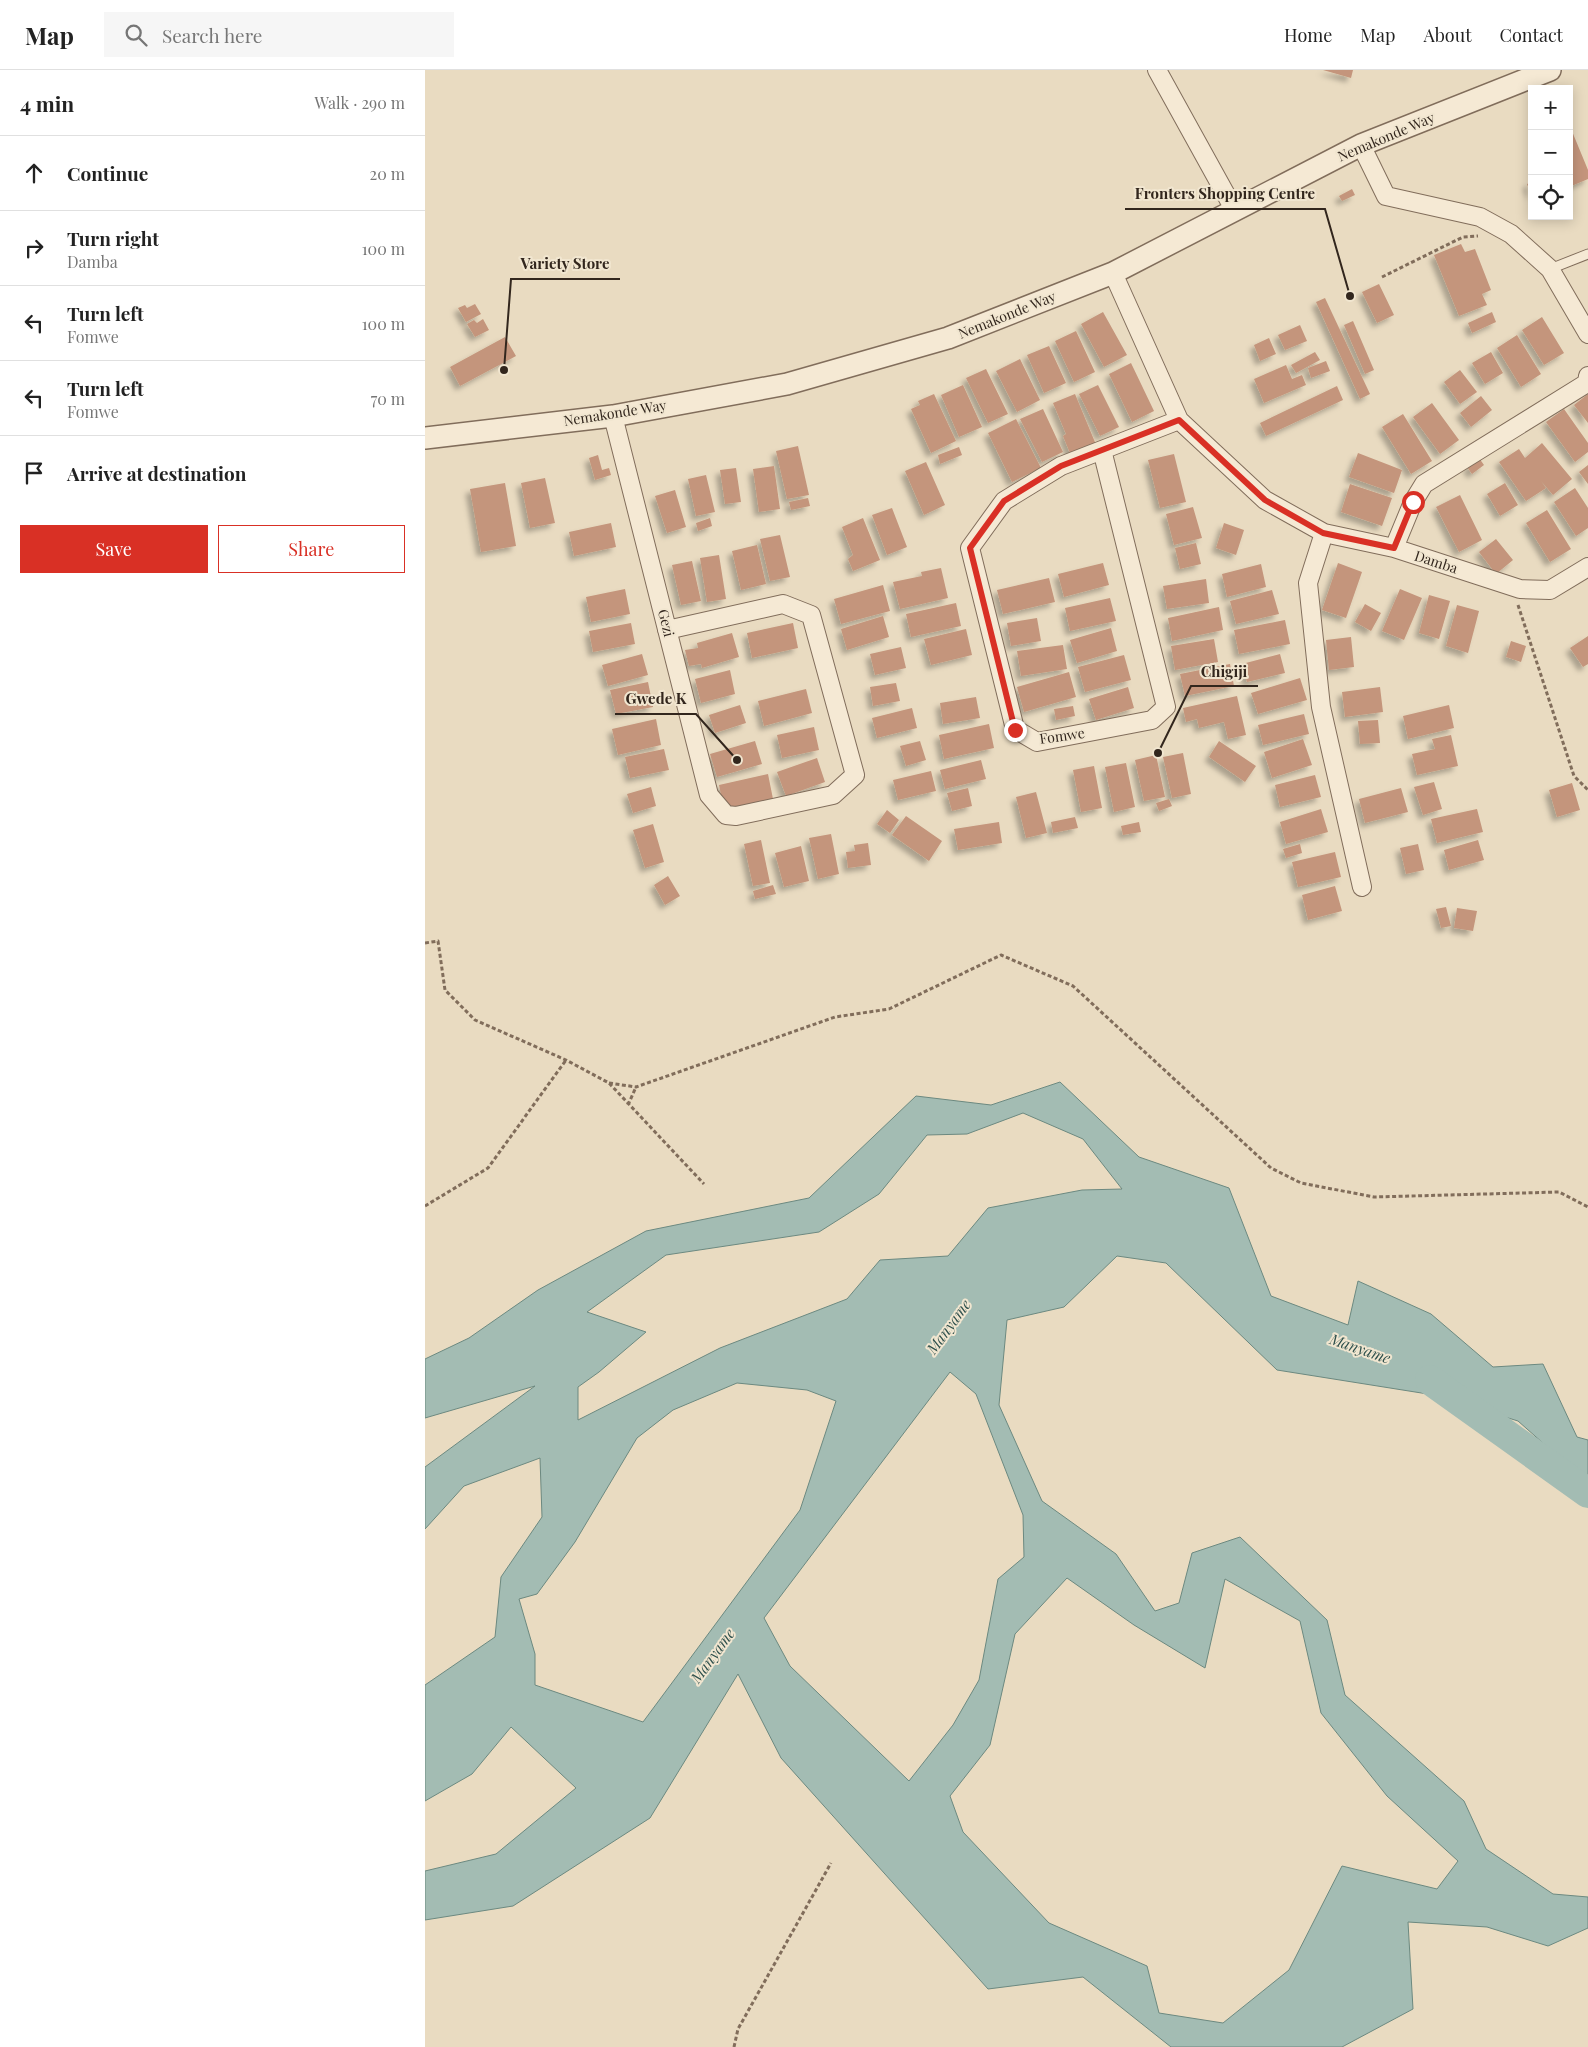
<!DOCTYPE html>
<html lang="en">
<head>
<meta charset="utf-8">
<style>
  :root { --surface:#fff; --page:#f6f6f6; --text:#222; --muted:#767676; --line:#e0e0e0; --accent:#d93025 }
  body { margin:0; font-family:"Playfair Display",serif; background:var(--page); color:var(--text) }
  .controls { position:absolute; right:15px; top:15px; display:grid; overflow:hidden; border-radius:0px; box-shadow:0 2px 12px #0003 }
  .controls button { width:45px; height:45px; display:grid; place-items:center; padding:0; border:0; border-bottom:1px solid var(--line); background:var(--surface); color:var(--text); font:25px sans-serif }
  .stop { position:absolute; width:15px; height:15px; margin:-11px; border:4px solid #d93025; border-radius:50%; background:#fff }
  .stop.end { background:#d93025; border-color:#fff; box-shadow:0 1px 5px #0008 }
  .list { margin:0; padding:0; list-style:none }
  h2 { display:flex; justify-content:space-between; align-items:center; height:65px; margin:0; padding:0 20px; font-size:21px }
  h2 small { font-size:16px; font-weight:400; color:var(--muted) }
  .list li { display:grid; grid-template-columns:32px 1fr auto; gap:15px; align-items:center; box-sizing:border-box; height:75px; padding:0 20px; border-top:1px solid var(--line) }
  .list b { display:block; font-size:19px; white-space:nowrap }
  .list p { margin:0; font-size:16px; white-space:nowrap; color:var(--muted) }
  .list em { font-size:16px; font-style:normal; color:var(--muted) }
  .actions { display:flex; gap:10px; padding:15px 20px }
  .actions a { flex:1; padding:11px 0; border:1px solid var(--accent); border-radius:0px; text-align:center; font-size:18px; color:var(--accent) }
  .actions .main { background:var(--accent); color:#fff }
  .icon { flex:none; width:28px; height:28px; fill:none; stroke:currentColor; stroke-width:2; stroke-linecap:round; stroke-linejoin:round }
  .map { position:relative; flex:none; width:1163px; height:1977px; overflow:hidden }
  header { display:flex; align-items:center; gap:30px; box-sizing:border-box; height:70px; padding:0 25px; background:var(--surface); border-bottom:1px solid var(--line) }
  header strong { font-size:24px }
  nav { display:flex; gap:28px; margin-inline-start:auto; font-size:18px }
  .search { width:350px; height:45px; background:var(--page); display:flex; align-items:center; gap:12px; box-sizing:border-box; padding:0 18px; border-radius:0px; color:var(--muted); font-size:19px }
  main { display:flex }
  aside { flex:1; background:var(--surface) }
  .map>svg:first-child { display:block }
  .water { fill:#a3bcb3; stroke:#6c8980; fill-rule:evenodd }
  .lines { fill:none; stroke-linecap:round; stroke-linejoin:round }
  .river { stroke:#a3bcb3; stroke-width:30 }
  .building { fill:#c4957b; filter:url(#shadow) }
  .service-casing { stroke:#816d5b; stroke-width:11 }
  .minor-casing { stroke:#816d5b; stroke-width:20 }
  .tertiary-casing { stroke:#816d5b; stroke-width:24 }
  .path { stroke:#816d5b; stroke-width:3; stroke-dasharray:4 2.5; stroke-linecap:butt }
  .service { stroke:#f5e9d4; stroke-width:9 }
  .minor { stroke:#f5e9d4; stroke-width:18 }
  .tertiary { stroke:#f5e9d4; stroke-width:21 }
  .route { stroke:#d93025; stroke-width:6 }
  .labels { text-anchor:middle; stroke-width:4; stroke-linejoin:round; paint-order:stroke }
  .street-label { font-size:14px; fill:#32261d; stroke:#f1e6d0 }
  .water-label { font-size:15px; font-style:italic; fill:#2e504c; stroke:#f1e6d0 }
  .leader { fill:none; stroke:#32261d; stroke-width:2 }
  .callout-dot { fill:#32261d; stroke:#f1e6d0; stroke-width:2 }
  .callout-label { font-size:15px; text-anchor:middle; font-weight:bold; fill:#32261d; stroke:#f1e6d0; stroke-width:4; stroke-linejoin:round; paint-order:stroke }
</style>
</head>
<body>
<header>
<strong>Map</strong>
<div class="search"><svg class="icon" aria-label="search" viewBox="0 0 24 24"><circle cx="10" cy="10" r="6"/><path d="M15 15l6 6"/></svg>Search here</div>
<nav><a>Home</a><a>Map</a><a>About</a><a>Contact</a></nav>
</header>
<main>
<aside>
<h2>4 min<small>Walk · 290 m</small></h2>
<ul class="list">
<li><svg class="icon" aria-label="ahead" viewBox="0 0 24 24"><path d="M12 20V5M6 11l6-6 6 6"/></svg><div><b>Continue</b></div><em>20 m</em></li>
<li><svg class="icon" aria-label="right" viewBox="0 0 24 24"><path d="M7 20v-9h11M14 6l5 5-5 5"/></svg><div><b>Turn right</b><p>Damba</p></div><em>100 m</em></li>
<li><svg class="icon" aria-label="left" viewBox="0 0 24 24"><path d="M17 20v-9H6M10 6l-5 5 5 5"/></svg><div><b>Turn left</b><p>Fomwe</p></div><em>100 m</em></li>
<li><svg class="icon" aria-label="left" viewBox="0 0 24 24"><path d="M17 20v-9H6M10 6l-5 5 5 5"/></svg><div><b>Turn left</b><p>Fomwe</p></div><em>70 m</em></li>
<li><svg class="icon" aria-label="arrive" viewBox="0 0 24 24"><path d="M6 21V4h12l-3 4 3 4H6"/></svg><div><b>Arrive at destination</b></div></li>
</ul>
<div class="actions"><a class="main">Save</a><a>Share</a></div>
</aside>
<div class="map">
<svg width="1163" height="1977" viewBox="0 0 1163 1977">
  <defs>
    <filter id="shadow"><feDropShadow dx="-4.5" dy="4.5" stdDeviation="2.5" flood-color="#0004"/></filter>
  </defs>
  <rect width="100%" height="100%" fill="#e9dbc1"/>
  <path class="water" d="M635 1012 714 1087 804 1118 846 1226 923 1255 933 1211 1006 1244 1068 1297 1118 1294 1152 1367 1163 1370V1413L1093 1351 1009 1325 852 1300 741 1193 692 1186 639 1237 582 1250 574 1335 617 1431 691 1484 730 1541 754 1533 767 1483 815 1467 902 1550 920 1625 1039 1731 1061 1779 1128 1824 1163 1827V1858L1123 1876 1062 1857 983 1852 988 1939 917 1977H746L658 1907 563 1919 356 1688 313 1604 225 1748 88 1836 0 1850V1801L71 1784 151 1718 86 1657 47 1704 0 1731V1615L70 1567 76 1507 117 1447 115 1388 39 1416 0 1459V1397L110 1316 0 1348V1289L44 1268 113 1220 221 1161 384 1128 491 1026 566 1035ZM598 1043 658 1069 697 1119 657 1120 563 1138 523 1186 455 1190 422 1229 295 1278 153 1350V1317L174 1302 221 1262 162 1242 241 1185 394 1162 454 1124 502 1065 542 1064ZM525 1302 551 1324 598 1445 599 1487 573 1509 554 1610 528 1655 484 1711 365 1596 339 1548ZM312 1313 382 1320 411 1331 375 1440 218 1652 110 1615V1584L94 1529 112 1524 150 1472 212 1368 248 1340ZM642 1508 709 1555 780 1598 800 1509 875 1551 896 1643 962 1726 1033 1791 1012 1819 917 1796 864 1900 798 1953 734 1943 722 1896 624 1853 538 1762 525 1726 565 1675 590 1564Z"/>
  <g class="lines">
    <path class="river" d="M1005 1310 1163 1423"/>
  </g>
  <path class="building" d="M898 0H928L926 8Z
    M1144 54 1163 100V109L1144 117Z
    M1107 112V127L1102 114Z
    M927 119 930 125 917 131 914 126Z
    M1036 174 1040 182 1050 179 1066 220 1057 224 1062 235 1034 246 1009 185Z
    M954 214 969 245 952 253 937 222Z
    M900 228 945 324 935 329 891 232Z
    M50 234 56 244 41 252 33 238 40 235 42 238Z
    M678 242 702 285 679 297 656 254Z
    M1067 242 1071 252 1047 263 1043 253Z
    M1117 247 1139 283 1119 295 1097 260Z
    M58 249 64 260 50 267 42 254 49 250 52 253Z
    M928 251 949 300 940 304 919 255Z
    M875 255 882 271 860 280 853 265Z
    M651 261 670 302 649 312 630 271Z
    M1092 265 1116 304 1096 317 1072 278Z
    M80 267 91 286 35 316 25 297Z
    M844 268 851 284 835 291 829 275Z
    M624 276 641 313 619 323 602 285Z
    M890 282 895 290 871 303 866 295Z
    M1066 282 1078 303 1060 314 1047 293Z
    M595 289 615 330 592 342 571 301Z
    M901 291 905 301 886 308 883 298Z
    M706 293 729 341 707 352 684 304Z
    M861 295 867 309 877 305 881 315 839 333 829 309Z
    M561 299 583 344 563 353 541 308Z
    M1035 300 1052 322 1035 334 1019 312Z
    M538 315 557 357 534 367 516 325Z
    M673 315 694 357 675 366 654 324Z
    M912 316 918 330 841 366 835 353Z
    M509 324 531 371 506 383 486 339 495 335 493 331Z
    M650 324 672 377 647 388 638 366 641 364 628 333Z
    M1163 324V353L1149 335Z
    M1056 326 1067 340 1046 357 1035 343Z
    M1007 333 1034 370 1015 384 988 347Z
    M618 339 638 382 617 392 595 349Z
    M1139 339 1163 373V382L1150 392 1121 352Z
    M978 344 1007 391 986 404 957 357Z
    M591 349 616 398 587 412 563 363Z
    M1117 373 1147 409 1128 425 1116 411 1121 418 1101 431 1074 392 1094 379 1100 388Z
    M373 376 384 425 362 429 351 381Z
    M534 377 537 385 515 394 513 385Z
    M933 383 977 400 969 423 924 407Z
    M749 384 761 432 735 438 723 390Z
    M173 385 177 400 184 398 186 405 170 410 164 388Z
    M1054 388 1059 395 1047 404 1042 397Z
    M501 392 520 435 499 445 480 401Z
    M1163 395V414L1154 402Z
    M349 396 355 439 334 442 328 399Z
    M311 398 316 432 300 434 295 400Z
    M281 405 290 442 271 446 263 409Z
    M120 408 130 453 105 458 96 413Z
    M80 413 91 476 56 482 45 419Z
    M1080 413 1093 435 1075 446 1062 424Z
    M925 414 967 428 957 456 916 442Z
    M1150 418 1163 438V458L1151 466 1129 432Z
    M250 420 261 457 242 463 230 426Z
    M1035 425 1057 470 1034 482 1011 437Z
    M383 428 385 436 366 440 364 432Z
    M768 437 777 468 749 475 741 444Z
    M467 438 482 477 462 485 447 445Z
    M1122 440 1146 479 1125 492 1101 453Z
    M285 448 287 456 273 461 271 453Z
    M438 448 455 490 428 501 423 489 428 485 417 457Z
    M186 453 191 477 149 486 144 462Z
    M799 453 819 460 811 485 791 478Z
    M355 465 365 507 345 511 335 469Z
    M1071 469 1088 490 1071 504 1054 482Z
    M771 473 776 494 755 499 750 478Z
    M332 475 341 514 316 520 307 481Z
    M294 485 301 529 282 532 275 488Z
    M267 491 276 531 256 535 247 495Z
    M678 493 684 515 639 527 633 504Z
    M913 493 937 502 921 548 897 540Z
    M836 494 841 517 802 527 797 504Z
    M516 498 523 528 475 539 468 512 497 506 496 502Z
    M624 508 630 532 578 544 572 520Z
    M781 509 784 533 742 539 738 516Z
    M458 515 465 541 416 554 409 529Z
    M200 519 205 544 166 552 161 527Z
    M975 519 997 528 979 570 957 561Z
    M847 520 854 544 811 554 805 531Z
    M1004 525 1025 531 1014 569 994 563Z
    M685 528 691 551 645 561 640 538Z
    M531 533 536 556 486 567 481 544Z
    M940 534 956 543 946 561 930 552Z
    M1032 535 1054 541 1043 583 1021 576Z
    M794 537 798 560 747 571 743 548Z
    M458 546 464 567 422 580 416 559Z
    M612 548 616 571 586 576 582 553Z
    M860 550 865 574 814 584 809 560Z
    M206 553 210 574 168 582 164 561Z
    M368 553 373 578 327 588 322 563Z
    M686 558 692 581 652 593 645 570Z
    M541 559 547 585 506 595 499 569Z
    M307 563 314 587 277 598 276 594 264 596 260 580 273 578 272 573Z
    M1163 566V594L1158 597 1145 578Z
    M926 567 929 597 904 600 901 570Z
    M789 569 793 592 750 600 746 576Z
    M1086 571 1101 576 1096 592 1081 587Z
    M638 575 642 599 596 606 592 581Z
    M476 577 481 598 450 605 445 584Z
    M217 584 223 605 183 616 177 595Z
    M855 584 860 603 822 612 817 594Z
    M699 585 706 610 660 622 653 597Z
    M805 594 809 616 760 626 755 604Z
    M305 600 310 624 276 633 270 609Z
    M644 602 651 627 599 642 592 617Z
    M875 608 882 630 833 644 826 623Z
    M223 612 228 637 191 644 185 620Z
    M471 613 475 631 448 636 445 617Z
    M703 617 709 638 671 650 664 629Z
    M955 617 958 642 920 647 917 622Z
    M381 619 387 643 339 656 333 631Z
    M812 626 821 665 803 669 799 652 774 658 772 649 761 652 758 638Z
    M551 627 555 648 518 654 515 633Z
    M315 635 321 653 290 663 284 645Z
    M1024 635 1029 658 983 669 978 646Z
    M648 636 650 646 631 650 629 639Z
    M487 638 492 658 452 668 447 648Z
    M879 644 884 664 838 675 833 655Z
    M231 649 236 675 193 685 187 659Z
    M953 650 955 673 935 674 933 651Z
    M564 654 569 678 519 689 514 665Z
    M389 657 394 680 357 688 352 665Z
    M1026 665 1033 696 992 705 987 684 1010 679 1007 669Z
    M878 669 887 695 847 708 839 682Z
    M330 671 337 694 292 707 285 684Z
    M495 671 501 690 481 696 475 676Z
    M794 671 831 696 820 712 784 687Z
    M239 679 244 700 205 708 200 687Z
    M758 683 766 724 747 728 738 687Z
    M731 685 740 727 719 731 710 690Z
    M392 688 400 712 361 726 352 702Z
    M556 690 561 709 520 719 515 700Z
    M701 693 710 737 689 742 680 697Z
    M669 696 677 738 656 742 648 700Z
    M506 701 511 721 473 730 468 710Z
    M343 704 348 729 299 739 294 715Z
    M890 705 896 727 855 737 850 715Z
    M1009 712 1017 739 998 745 989 717Z
    M1147 713 1155 740 1132 747 1124 720Z
    M226 717 231 736 208 743 202 724Z
    M543 718 547 736 527 741 522 723Z
    M976 718 983 742 940 753 934 729Z
    M611 722 622 763 601 768 591 727Z
    M744 729 747 736 734 741 731 733Z
    M896 739 903 762 861 774 855 752Z
    M1052 739 1058 762 1012 773 1006 749Z
    M462 740 474 750 465 763 452 754Z
    M481 746 517 771 504 791 467 765Z
    M650 747 653 758 628 763 626 752Z
    M574 752 577 773 533 780 529 759Z
    M714 752 716 762 698 765 696 756Z
    M228 754 239 792 220 798 208 760Z
    M406 764 414 804 393 809 384 768Z
    M336 770 345 813 328 816 319 774Z
    M1053 770 1059 790 1024 800 1019 780Z
    M443 773 446 795 423 798 421 782 430 781 429 775Z
    M875 774 877 783 861 788 858 779Z
    M993 774 999 800 981 804 975 778Z
    M376 776 384 811 359 817 350 783Z
    M910 782 916 807 873 817 867 792Z
    M243 806 255 826 240 835 229 815Z
    M348 815 351 824 330 829 328 821Z
    M910 816 917 841 883 850 877 825Z
    M1021 837 1026 856 1016 858 1011 839Z
    M1032 838 1052 841 1048 861 1029 858Z"/>
  <g class="lines">
    <g class="service-casing">
      <path id="service" d="M1125 199 1163 184"/>
    </g>
    <g class="minor-casing">
      <path id="minor" d="M732 0 810 141
        M936 75 961 126 1055 147 1086 164 1125 199 1163 264
        M688 203 754 350 840 430 899 463 969 478 1095 519 1125 520 1163 497
        M188 346 284 725 301 745 311 746 408 725 430 705 386 545 358 534 242 560
        M677 380 741 637 727 650 612 672 590 659 545 478 579 431 636 396 754 350
        M899 463 883 513 896 637 937 817
        M969 478 988 432 999 414 1162 313 1163 306"/>
    </g>
    <g class="tertiary-casing">
      <path id="tertiary" d="M0 368 188 346 362 314 523 268 688 203 936 75 1125 0"/>
    </g>
    <path class="path" d="M957 207 1038 167 1053 166
      M1093 535 1149 706 1163 720
      M0 873 13 871 20 920 50 950 141 990 184 1013 279 1114
      M184 1013 211 1017 410 947 464 939 576 885 648 916 846 1098 876 1113 949 1127 1134 1122 1163 1137
      M203 1035 211 1017
      M0 1136 63 1098 141 990
      M309 1977 313 1959 406 1793"/>
    <use href="#service" class="service"/>
    <use href="#minor" class="minor"/>
    <use href="#tertiary" class="tertiary"/>
  </g>
  <g class="lines">
    <path class="route" d="M590 660 545 478 579 431 636 396 754 350 840 430 898 463 969 478 988 432"/>
  </g>
  <g class="labels">
    <g class="street-label">
      <text transform="translate(961 67) rotate(-23)" y="5">Nemakonde Way</text>
      <text transform="translate(582 245) rotate(-22)" y="5">Nemakonde Way</text>
      <text transform="translate(190 343) rotate(-9)" y="5">Nemakonde Way</text>
      <text transform="translate(1011 492) rotate(18)" y="5">Damba</text>
      <text transform="translate(241 553) rotate(76)" y="5">Gezi</text>
      <text transform="translate(637 666) rotate(-8)" y="5">Fomwe</text>
    </g>
    <g class="water-label">
      <text transform="translate(524 1257) rotate(-54)" y="5">Manyame</text>
      <text transform="translate(935 1279) rotate(19)" y="5">Manyame</text>
      <text transform="translate(288 1586) rotate(-54)" y="5">Manyame</text>
    </g>
  </g>
  <path class="leader" d="M925 226L900 139H700M79 300L86 209H195M733 683L766 616H833M312 690L271 644H190"/>
  <g class="callout-dot">
    <circle cx="925" cy="226" r="5"/>
    <circle cx="79" cy="300" r="5"/>
    <circle cx="733" cy="683" r="5"/>
    <circle cx="312" cy="690" r="5"/>
  </g>
  <g class="callout-label">
    <text x="800" y="129">Fronters Shopping Centre</text>
    <text x="140" y="199">Variety Store</text>
    <text x="799" y="607">Chigiji</text>
    <text x="231" y="634">Gwede K</text>
  </g>
</svg>
<div class="controls">
<button>+</button>
<button>−</button>
<button><svg class="icon" aria-label="locate" viewBox="0 0 24 24"><circle cx="12" cy="12" r="6"/><path d="M12 2v4M12 18v4M2 12h4M18 12h4"/></svg></button>
</div>
<div class="stop" style="left:988px;top:432px"></div>
<div class="stop end" style="left:590px;top:660px"></div>
</div>
</main>
</body>
</html>
